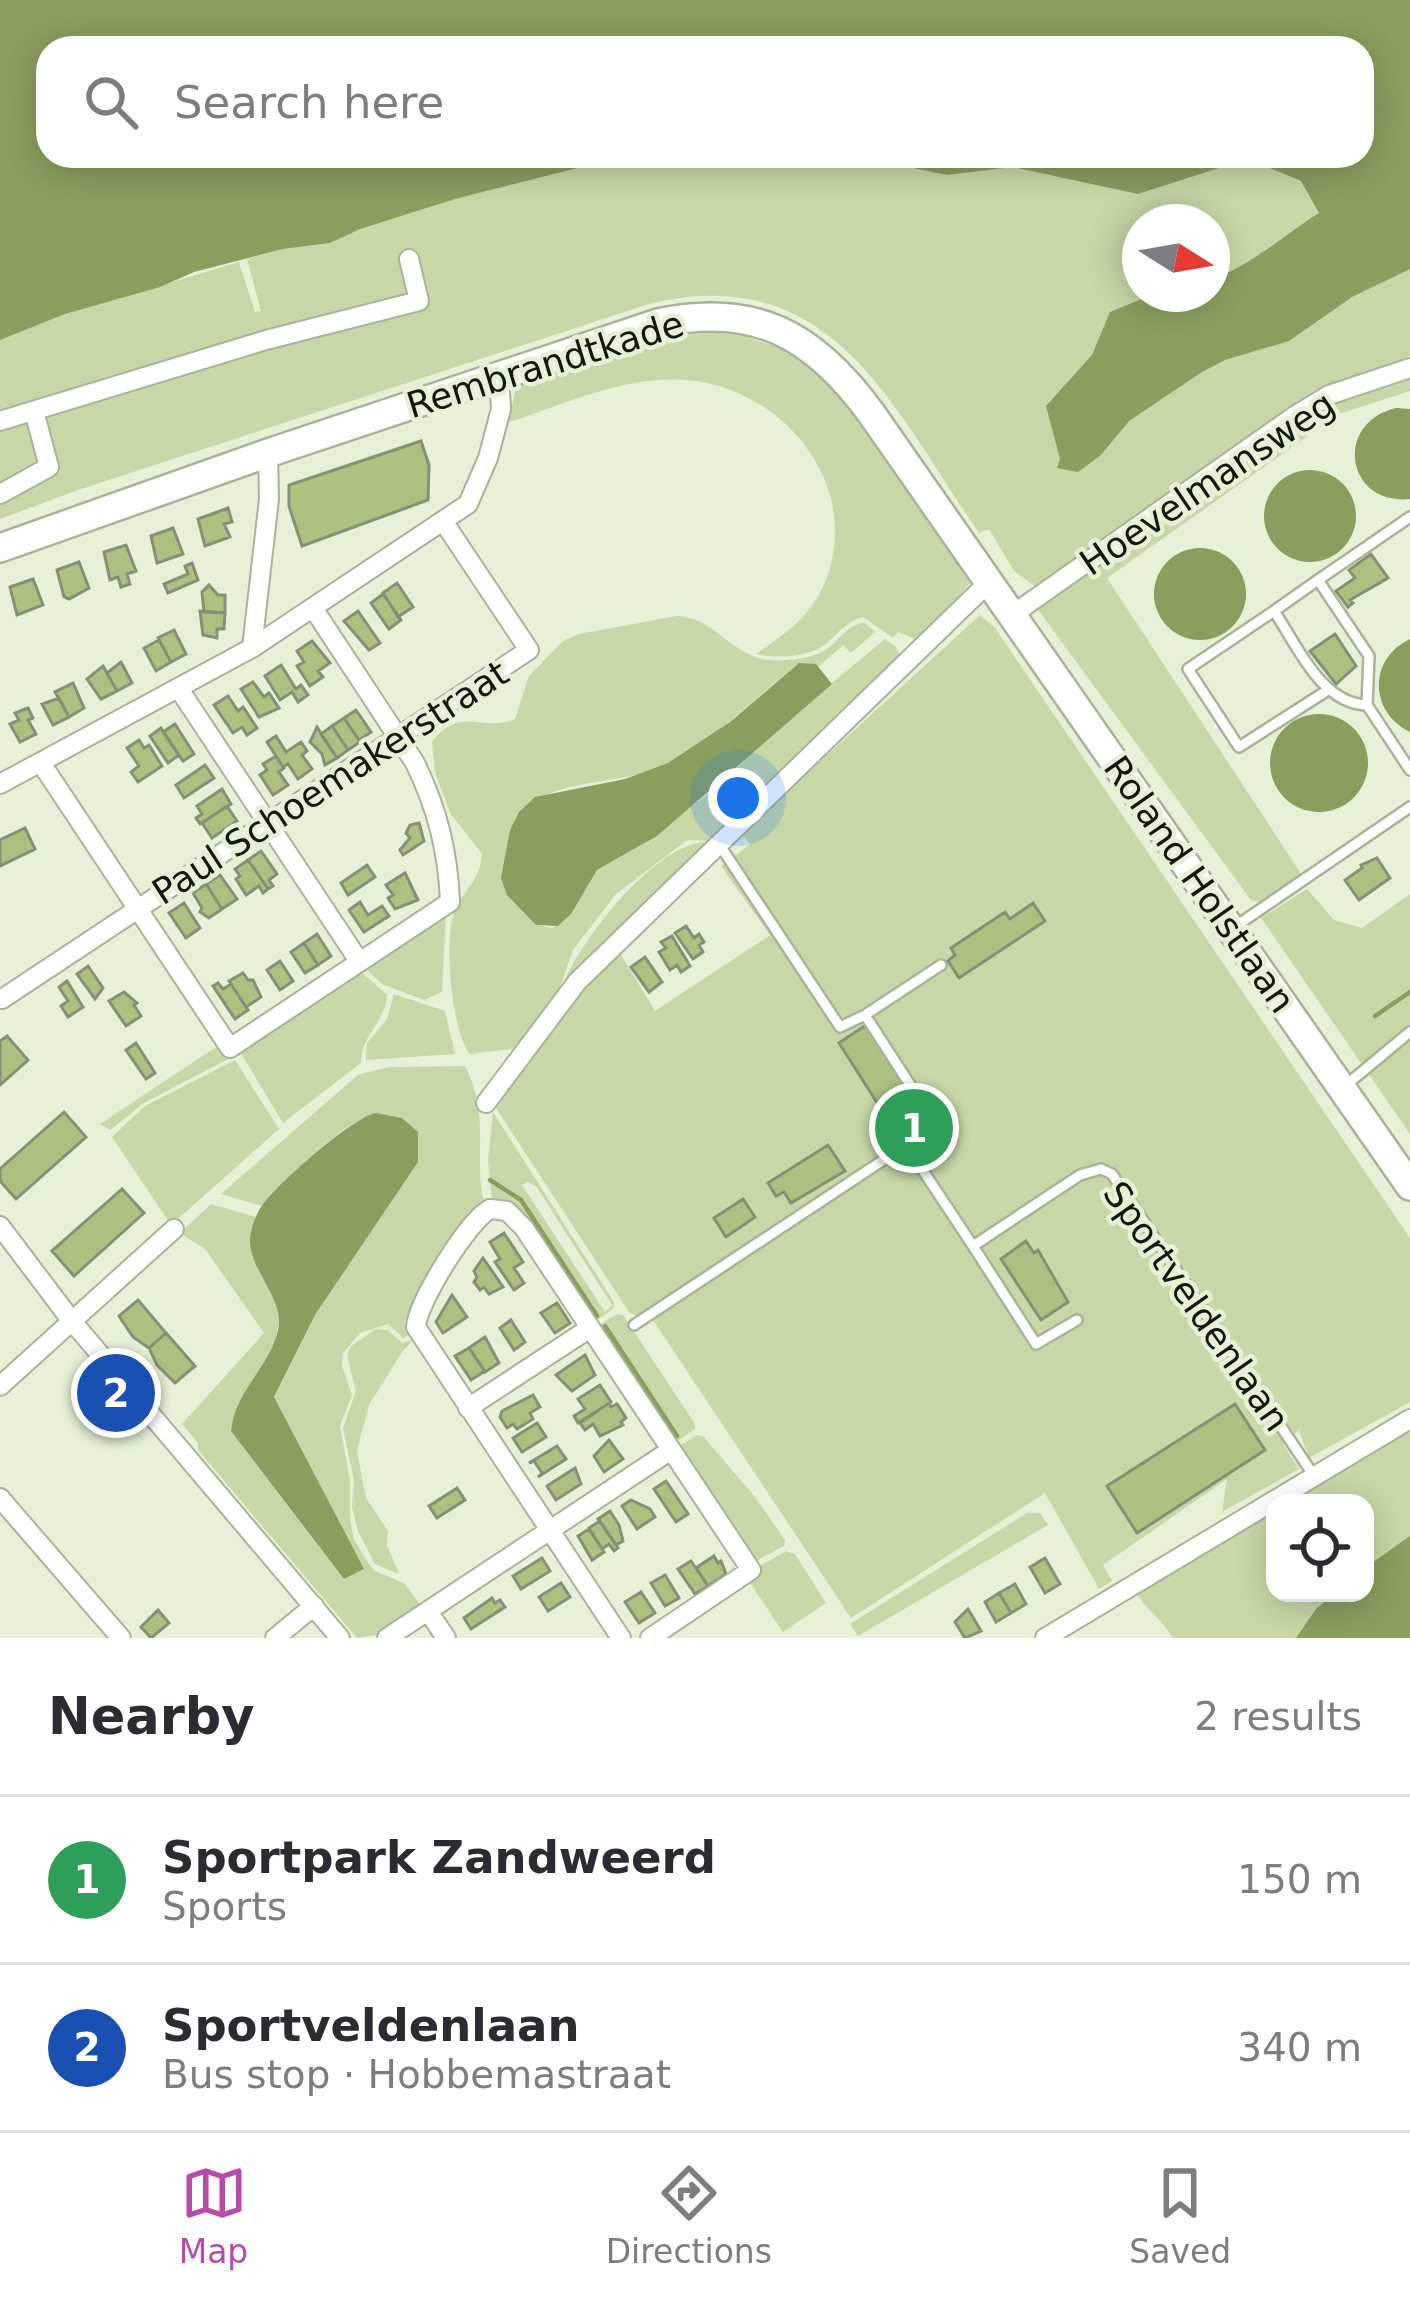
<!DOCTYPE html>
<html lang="en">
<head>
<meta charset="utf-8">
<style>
  :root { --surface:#fff; --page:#f2f2f3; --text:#2b2b33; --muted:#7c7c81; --line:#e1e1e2; --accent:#b84baa }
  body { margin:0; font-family:"DejaVu Sans",sans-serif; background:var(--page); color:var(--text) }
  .controls { position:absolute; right:36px; bottom:36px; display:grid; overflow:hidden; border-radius:24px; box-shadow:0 6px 30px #0003 }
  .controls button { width:108px; height:108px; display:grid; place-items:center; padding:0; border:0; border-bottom:3px solid var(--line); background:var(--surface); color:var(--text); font:60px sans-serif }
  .compass { position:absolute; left:1122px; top:204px; width:108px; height:108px; border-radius:50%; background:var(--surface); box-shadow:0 6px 30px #0003; rotate:101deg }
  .you { position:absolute; left:738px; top:798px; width:42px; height:42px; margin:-30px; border:9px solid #fff; border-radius:50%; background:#1a73e8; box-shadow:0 0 0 18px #1a73e833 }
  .badge { display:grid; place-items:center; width:78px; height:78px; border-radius:50%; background:var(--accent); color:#fff; font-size:39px; font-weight:700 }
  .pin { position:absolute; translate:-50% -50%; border:6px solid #fff; box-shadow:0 3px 12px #0006 }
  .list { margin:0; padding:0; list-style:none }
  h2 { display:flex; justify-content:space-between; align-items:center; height:156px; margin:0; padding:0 48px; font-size:51px }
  h2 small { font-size:39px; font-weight:400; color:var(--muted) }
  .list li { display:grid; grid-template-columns:78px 1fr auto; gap:36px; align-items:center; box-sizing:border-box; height:168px; padding:0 48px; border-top:3px solid var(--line) }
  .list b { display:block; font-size:45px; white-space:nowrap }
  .list p { margin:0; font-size:39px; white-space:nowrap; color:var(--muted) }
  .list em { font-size:39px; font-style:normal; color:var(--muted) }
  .icon { flex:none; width:66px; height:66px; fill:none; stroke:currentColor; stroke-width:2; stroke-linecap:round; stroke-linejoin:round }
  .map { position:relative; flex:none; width:1410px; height:1638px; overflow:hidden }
  .search { position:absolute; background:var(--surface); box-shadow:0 6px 30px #0003; left:36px; right:36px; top:36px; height:132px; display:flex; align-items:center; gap:30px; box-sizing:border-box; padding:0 42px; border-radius:36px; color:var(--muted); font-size:45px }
  .sheet { height:492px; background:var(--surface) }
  nav { display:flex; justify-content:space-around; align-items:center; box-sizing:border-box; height:168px; border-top:3px solid var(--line); background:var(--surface); font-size:33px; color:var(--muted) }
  nav a { display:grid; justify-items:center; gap:6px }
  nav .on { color:var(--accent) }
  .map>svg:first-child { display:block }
  .green { fill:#c8d7a8; fill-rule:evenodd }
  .water { fill:#8a9e5e }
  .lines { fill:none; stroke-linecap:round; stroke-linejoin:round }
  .stream { stroke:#8a9e5e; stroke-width:4.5 }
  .building { fill:#acc17f; stroke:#879077; stroke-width:3 }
  .lane-casing { stroke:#aab299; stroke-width:14 }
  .street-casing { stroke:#aab299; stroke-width:22 }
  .secondary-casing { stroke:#aab299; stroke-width:32 }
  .lane { stroke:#fff; stroke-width:9 }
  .street { stroke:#fff; stroke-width:18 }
  .secondary { stroke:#fff; stroke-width:27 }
  .labels { text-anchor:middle; stroke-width:9; stroke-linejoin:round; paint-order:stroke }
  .street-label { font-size:36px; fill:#14170d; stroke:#e7f0d6 }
</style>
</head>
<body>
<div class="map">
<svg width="1410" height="1638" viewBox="0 0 1410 1638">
  <rect width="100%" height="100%" fill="#e7f0d6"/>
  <path class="green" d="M1410 0V356L1313 391 1247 447 1036 587 1014 571 989 529 979 533C892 407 832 259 649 304L78 490 0 519V296L12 335 65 314 239 262 255 312 261 311 247 259 283 249 330 243 319 156H1362V48H259ZM1140 222H1212V294H1140Z
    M707 332 743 336 781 348 820 375 851 412 971 582 920 641 898 632 893 638 863 617C845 622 837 635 823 646 807 657 775 659 756 654 781 637 807 619 821 591 867 496 793 395 696 381 632 372 568 403 509 422L516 386 648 342Z
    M1410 372V391L1339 414 1107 578 1302 875 1262 903 1251 900 1036 607 1320 404Z
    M980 615 995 628 1410 1238V1402L1309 1458 1299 1430 1283 1444 1299 1469 1222 1512 1227 1479 1103 1565 1112 1581 1099 1589 1045 1493 851 1618 647 1311 636 1316 629 1312 494 1105 565 1007 620 953 655 1011 770 935 721 866 750 844 742 833Z
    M677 616C715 617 734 659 771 660 787 661 813 659 827 649 841 639 847 624 865 623L875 632 851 653 843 645 818 667 799 663C756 697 716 739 666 764 611 791 538 772 510 830L536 925 552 928 563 922 597 870 640 846 714 789 786 721 885 639 895 646 902 660 715 841 687 840 616 894 573 950 558 993 517 1048 470 1054C451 1032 442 930 457 905 468 887 480 877 482 854L450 813 435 772 432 742C460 704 483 733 515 719L529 676 563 641 579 634Z
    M704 842 711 845 562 987C579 942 653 846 704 842Z
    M1307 889 1334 920 1362 928 1410 894V1134L1261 918Z
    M446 914 442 992 424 1000 382 984 364 967Z
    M359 970 387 995C385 1023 361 1035 361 1063L283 1123 239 1050Z
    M394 994 445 1011 455 1054 366 1060 367 1043 387 1019Z
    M219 1045 227 1057H232L144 1103 110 1130 100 1124Z
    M235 1060 279 1129 171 1225 112 1137 145 1106Z
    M465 1066C491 1117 473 1152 484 1204L465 1222 404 1322 411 1334 403 1338 388 1324 360 1333 343 1353 342 1366 352 1395 340 1426 350 1481V1519L354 1540 369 1564 375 1571 404 1583 422 1607 382 1634 357 1638 198 1450V1443L182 1424 264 1333 205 1249 180 1233 211 1204 256 1217C239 1265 283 1286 278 1326 274 1365 234 1391 231 1431L344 1579 363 1570 274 1398 315 1315 418 1162 376 1113C347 1118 282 1182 262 1206L221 1194 358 1075 388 1067Z
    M493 1112 614 1302 613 1309 595 1321 492 1201 488 1160ZM527 1182 536 1186 612 1305 605 1312 522 1185Z
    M617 1314 623 1315 695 1424V1429L675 1443 598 1326Z
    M376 1329 388 1330 402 1343 414 1339 402 1352 369 1405 357 1451 366 1498 388 1531 387 1545 399 1574 375 1564 358 1531 352 1507 354 1481 343 1428 356 1391 347 1356 351 1346Z
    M1410 1426V1638H1173C1162 1619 1145 1610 1135 1590L1275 1507V1593H1365V1503H1281Z
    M697 1435 703 1436 755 1497 785 1540 784 1546 754 1562 678 1447Z
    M1027 1513H1040L1048 1525 858 1636 850 1624Z
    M786 1551 795 1554 826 1603 783 1632 749 1581 761 1573 758 1567Z"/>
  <path class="water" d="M0 0H1410V269L1352 297 1289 341 1225 360 1202 372 1129 421 1101 455 1078 472 1057 468 1060 459 1046 406 1092 355 1110 312 1154 294H1212V278C1244 271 1288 232 1319 213L1301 181 1270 168 1222 167 1138 194 1012 167 947 175 890 163 807 156H1362V48H48V156H625L455 199 360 229 330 243 283 249 194 272 160 287 65 314 0 340Z
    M1396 408 1410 409V499C1346 506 1333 423 1396 408Z
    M1264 516a46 46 0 1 1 92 0a46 46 0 1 1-92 0Z
    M1154 594a46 46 0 1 1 92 0a46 46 0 1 1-92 0Z
    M1410 639V732C1369 712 1368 659 1410 639Z
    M799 663 816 664 832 684 657 836 597 870 571 914 558 926 536 925 507 895 501 878 510 830 519 812 535 797 625 779 668 763 730 722Z
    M1270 763a49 49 0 1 1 98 0a49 49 0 1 1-98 0Z
    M376 1113 402 1118 418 1132V1162L315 1315 274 1397 364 1569 344 1579 231 1431C234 1392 270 1367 278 1330 285 1299 251 1272 250 1242 250 1229 255 1217 261 1207 276 1185 352 1117 376 1113Z
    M1410 1536V1638H1296L1316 1609 1335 1593H1365V1568Z"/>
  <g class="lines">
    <path class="stream" d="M1375 1016 1410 992
      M490 1180 521 1200 597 1316
      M605 1326 677 1436"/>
  </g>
  <path class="building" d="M421 441 429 465 428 500 302 546 289 506V485Z
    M228 508 232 522 224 524 230 537 205 546 198 519Z
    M173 528 183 554 157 563 151 536Z
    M126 545 136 571 127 574 130 584 121 587 118 577 110 580 104 552Z
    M1371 554 1388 578 1350 600 1353 603 1348 607 1336 591 1355 578 1349 570Z
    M79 562 89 588 69 599 64 597 57 570Z
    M192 563 198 580 168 593 164 584 188 574 185 566Z
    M33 579 43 605 17 615 10 587Z
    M397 583 413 607 398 617 383 593Z
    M209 585 218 595H225V613L204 612 202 592Z
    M383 594 401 620 389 629 371 603Z
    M200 611 225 613 224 629H217V638L203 635Z
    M358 611 380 643 369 650 344 621Z
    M174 630 186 654 171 662 158 638Z
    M1335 634 1356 666 1336 684 1310 651Z
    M159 640 171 662 156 671 144 648Z
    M312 641 330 663 318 671 323 677 310 686 297 666 304 662 297 651Z
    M121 662 132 683 117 691 107 673Z
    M281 665 296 689 301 685 308 695 298 702 292 692 280 700 265 676Z
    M103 666 117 691 101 699 87 679Z
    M253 682 264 697 269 693 279 708 259 717 241 689Z
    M73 683 84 708 69 717 55 692Z
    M228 696 238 711 243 707 257 728 247 735 242 727 233 733 214 705Z
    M59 698 69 717 53 725 42 704Z
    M28 708 33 718 28 720 36 734 20 742 10 724 19 720 15 713Z
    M356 710 371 732 359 740 344 718Z
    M344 718 360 742 348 750 332 726Z
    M175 724 194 754 183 761 163 732Z
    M332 726 348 750 337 758 321 734Z
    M317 727 337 758 325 765 322 754 310 742Z
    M161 728 179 755 168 763 150 736Z
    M276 736 286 752 301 742 307 751 302 755 312 769 298 779 288 764 283 767 267 742Z
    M139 740 144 748 149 745 162 766 138 782 131 772 139 766 127 748Z
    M276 756 284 768 279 772 288 785 273 795 260 775 267 770 263 764Z
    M205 765 214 778 184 798 176 785Z
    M222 789 231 804 200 824 196 818 202 814 197 806Z
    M227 806 237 821 212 838 202 823Z
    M419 823 424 841 403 855 400 850 410 838 406 833 410 825Z
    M25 828 35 849 0 866V840Z
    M261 851 277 874 269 880 273 886 268 889 248 860Z
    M1377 858 1390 878 1359 900 1345 880 1362 868 1361 865Z
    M248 860 268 889 263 893 259 886 246 895 236 879 240 876 235 869Z
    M367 865 375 877 348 895 341 883Z
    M405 873 418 900 395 909 388 898 393 895 386 885Z
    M220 875 237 899 222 909 206 884Z
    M206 884 222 909 209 918 200 912 202 908 193 893Z
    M360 902 368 915 382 906 389 916 364 932 349 910Z
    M184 903 200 928 186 938 169 913Z
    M1033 903 1045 921 959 978 948 961 955 955 951 948 1005 912 1010 919Z
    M686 926 694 938 699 934 704 942 699 945 703 952 693 959 675 933Z
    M317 934 331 956 318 965 304 943Z
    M672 936 690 966 681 972 677 965 670 970 659 952 666 948 661 942Z
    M304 943 318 965 305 973 291 952Z
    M645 957 662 982 649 992 631 967Z
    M280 961 293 981 280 990 267 970Z
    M88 966 103 988 95 999 77 974Z
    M243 973 248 980H253L261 997 246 1007 229 981Z
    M67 981 83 1007 68 1017 61 1006 68 1001 59 987Z
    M218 983 223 989 231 984 248 1010 235 1019 213 986Z
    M124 992 137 1003 134 1005 141 1016 126 1026 109 1001Z
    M866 1025 918 1106 890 1123 839 1043Z
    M7 1036 28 1060 0 1085V1041Z
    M136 1043 155 1073 146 1079 126 1050Z
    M64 1112 86 1137 16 1199 0 1181V1169Z
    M828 1145 845 1171 791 1203 784 1192 776 1196 768 1183Z
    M122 1189 144 1213 74 1276 52 1251Z
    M743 1199 755 1217 726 1237 714 1218Z
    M504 1233 523 1262 514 1268 524 1283 514 1290 495 1262 500 1259 490 1242Z
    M1026 1241 1034 1253 1038 1250 1068 1302 1041 1320 1001 1259Z
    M483 1258 503 1287 489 1294 484 1287 480 1290 474 1282 477 1277 474 1271Z
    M452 1295 467 1317 443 1333 436 1322Z
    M138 1300 166 1333 149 1348 133 1337 119 1316Z
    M557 1303 570 1323 555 1333 541 1313Z
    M511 1320 525 1342 514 1350 500 1328Z
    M166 1333 195 1366 175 1383 157 1365 149 1348Z
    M485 1337 499 1363 485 1372 469 1348Z
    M469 1348 485 1371 471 1380 455 1356Z
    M585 1355 595 1375 572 1391 556 1375Z
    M600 1385 611 1402 578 1423 574 1416 585 1409 578 1399Z
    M533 1395 540 1407 530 1413 533 1419 517 1429 513 1424 507 1428 500 1417 502 1411Z
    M609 1403 611 1407 617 1404 626 1418 621 1422 623 1425 600 1436 593 1424 585 1430 580 1423Z
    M1235 1404 1265 1450 1137 1533 1107 1486Z
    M537 1423 546 1437 522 1452 513 1438Z
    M609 1440 623 1459 604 1472 594 1456Z
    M557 1446 566 1459 538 1477 542 1473 534 1461 529 1463Z
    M575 1468 581 1484 556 1500 547 1486Z
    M666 1481 688 1514 676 1522 654 1489Z
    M457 1488 465 1500 437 1518 429 1506Z
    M631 1500 650 1509 655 1517 637 1529 622 1506Z
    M610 1511 619 1525 623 1541 616 1545 598 1519Z
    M600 1521 618 1548 614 1551 609 1544 602 1549 589 1528Z
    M589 1529 604 1552 592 1560 578 1536Z
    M714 1556 718 1563 721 1561 726 1574 708 1586 696 1568Z
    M542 1558 550 1571 521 1589 513 1576Z
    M1045 1558 1060 1584 1045 1593 1030 1567Z
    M691 1561 708 1586 695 1594 678 1569Z
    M665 1575 679 1598 665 1606 651 1583Z
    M561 1583 570 1597 548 1611 539 1597Z
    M1015 1584 1026 1604 1011 1613 999 1593Z
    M641 1592 655 1613 639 1623 625 1602Z
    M999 1593 1011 1613 996 1622 985 1602Z
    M492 1598 495 1603 500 1600 505 1607 471 1629 464 1618Z
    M968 1609 981 1631 965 1638 955 1622Z
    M158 1610 169 1623 151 1638 141 1627Z"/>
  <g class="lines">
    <g class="lane-casing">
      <path id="lane" d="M1318 580 1410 517
        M1274 611 1318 580 1369 656 1367 705
        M1328 690 1239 747 1188 669 1274 611C1297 645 1321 704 1367 705L1410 770
        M719 844 840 1027 865 1015 936 1125 906 1145 973 1246 1080 1175 1101 1169 1112 1174 1314 1476
        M1236 926 1410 807
        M865 1015 941 965
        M1345 1086 1410 1032
        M973 1246 1036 1344 1077 1320
        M634 1325 906 1145"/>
    </g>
    <g class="street-casing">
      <path id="street" d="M0 421 266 340 419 301 409 259
        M0 494 49 467 34 411
        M1012 615 1293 417 1329 395 1410 368
        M252 648 269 499 268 453
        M179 689 359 961
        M41 763 230 1048 450 902C448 851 437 808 415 763L313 608
        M0 784 252 648 468 504 488 458 501 409 499 376
        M2 999 529 650 443 521
        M486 1103 577 982 989 582
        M0 1226 71 1320 340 1638
        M0 1386 174 1229
        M468 1408 590 1328
        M0 1498 121 1638
        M428 1611 446 1638
        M275 1638 314 1606
        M387 1638 671 1450
        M621 1638 416 1327C417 1303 468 1221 490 1209L507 1211 524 1228 751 1570 650 1638
        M1045 1638 1410 1419"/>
    </g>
    <g class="secondary-casing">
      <path id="secondary" d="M0 548 268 453 658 323C755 302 814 335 871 413L1410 1186"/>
    </g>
    <use href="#lane" class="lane"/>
    <use href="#street" class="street"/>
    <use href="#secondary" class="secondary"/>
  </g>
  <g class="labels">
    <g class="street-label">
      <text transform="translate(545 364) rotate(-17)" y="13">Rembrandtkade</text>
      <text transform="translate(1207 483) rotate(-34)" y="13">Hoevelmansweg</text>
      <text transform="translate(330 782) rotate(-33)" y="13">Paul Schoemakerstraat</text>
      <text transform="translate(1200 884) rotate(55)" y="13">Roland Holstlaan</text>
      <text transform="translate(1197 1306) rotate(55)" y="13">Sportveldenlaan</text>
    </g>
  </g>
</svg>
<div class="controls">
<button><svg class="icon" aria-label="locate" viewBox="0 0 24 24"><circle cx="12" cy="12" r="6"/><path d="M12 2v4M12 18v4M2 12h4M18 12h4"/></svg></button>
</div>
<svg class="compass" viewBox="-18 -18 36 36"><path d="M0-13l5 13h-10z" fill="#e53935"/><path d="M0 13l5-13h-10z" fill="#7c7c81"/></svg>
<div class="you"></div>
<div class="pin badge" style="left:914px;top:1128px;background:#2e9e5b">1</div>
<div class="pin badge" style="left:116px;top:1393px;background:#1a4fb4">2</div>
<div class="search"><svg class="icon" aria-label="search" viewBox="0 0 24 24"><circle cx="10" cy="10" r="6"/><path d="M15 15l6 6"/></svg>Search here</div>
</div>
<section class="sheet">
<h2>Nearby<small>2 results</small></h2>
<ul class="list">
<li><span class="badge" style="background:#2e9e5b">1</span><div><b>Sportpark Zandweerd</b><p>Sports</p></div><em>150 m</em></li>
<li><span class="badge" style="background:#1a4fb4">2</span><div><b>Sportveldenlaan</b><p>Bus stop · Hobbemastraat</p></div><em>340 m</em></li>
</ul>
</section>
<nav>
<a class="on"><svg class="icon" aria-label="map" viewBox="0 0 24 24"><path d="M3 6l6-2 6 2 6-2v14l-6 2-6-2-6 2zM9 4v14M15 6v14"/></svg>Map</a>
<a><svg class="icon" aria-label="directions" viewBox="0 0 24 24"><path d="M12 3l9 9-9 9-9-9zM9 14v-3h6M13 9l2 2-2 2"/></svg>Directions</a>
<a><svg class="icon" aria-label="saved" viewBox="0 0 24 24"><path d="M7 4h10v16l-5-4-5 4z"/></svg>Saved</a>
</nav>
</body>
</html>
